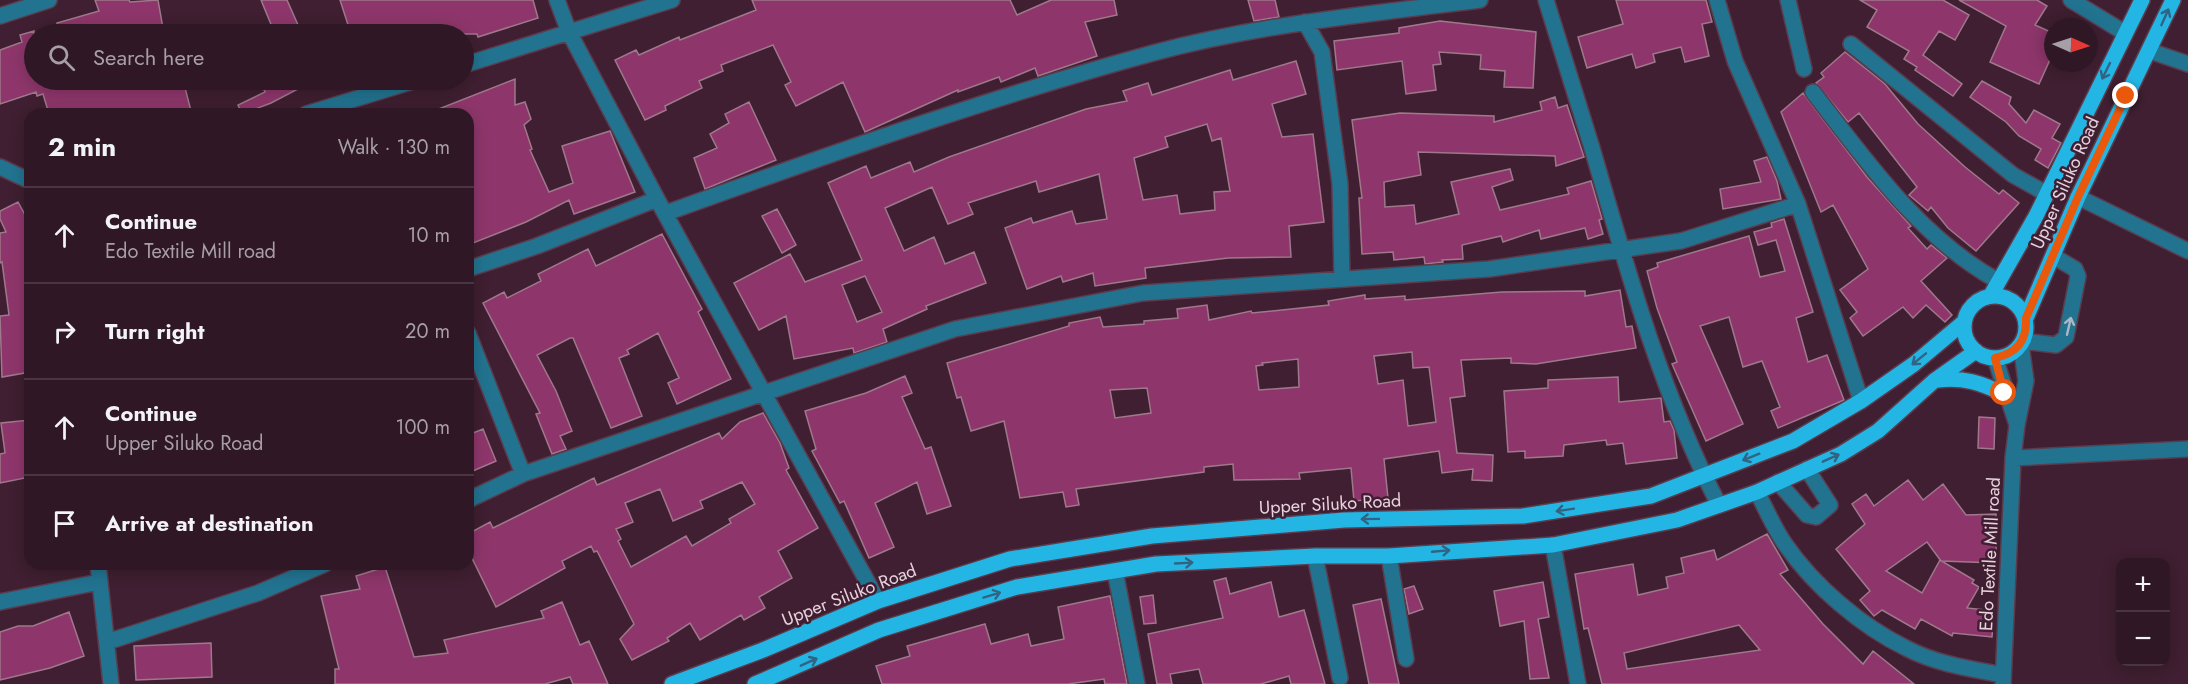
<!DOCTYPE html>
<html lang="en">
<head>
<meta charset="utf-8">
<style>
  :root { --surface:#2f1725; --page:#3b2432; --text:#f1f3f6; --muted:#a79fa7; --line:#4a3642 }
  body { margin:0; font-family:Jost,sans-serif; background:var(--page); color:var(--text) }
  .controls { position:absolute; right:18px; bottom:18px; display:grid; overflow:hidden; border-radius:12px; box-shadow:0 3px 15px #0003 }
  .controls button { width:54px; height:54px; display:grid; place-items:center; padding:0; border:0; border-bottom:2px solid var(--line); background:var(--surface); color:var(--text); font:30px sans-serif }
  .compass { position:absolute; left:2044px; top:18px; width:54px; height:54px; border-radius:50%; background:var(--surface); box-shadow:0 3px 15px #0003; rotate:93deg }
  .stop { position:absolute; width:18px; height:18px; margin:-14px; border:4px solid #ea580c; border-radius:50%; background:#fff }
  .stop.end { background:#ea580c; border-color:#fff; box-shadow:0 2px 6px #0008 }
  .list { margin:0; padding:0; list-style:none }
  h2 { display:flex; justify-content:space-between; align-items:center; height:78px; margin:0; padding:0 24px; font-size:26px }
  h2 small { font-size:20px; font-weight:400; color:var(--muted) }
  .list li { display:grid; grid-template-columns:39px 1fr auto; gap:18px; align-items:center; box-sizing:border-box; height:96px; padding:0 24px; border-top:2px solid var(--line) }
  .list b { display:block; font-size:22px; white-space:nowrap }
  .list p { margin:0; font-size:20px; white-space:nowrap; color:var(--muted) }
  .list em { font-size:20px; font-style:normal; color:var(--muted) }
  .icon { flex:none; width:33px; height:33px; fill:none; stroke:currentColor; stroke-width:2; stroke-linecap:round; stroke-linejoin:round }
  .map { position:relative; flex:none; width:2188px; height:684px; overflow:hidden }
  .search { position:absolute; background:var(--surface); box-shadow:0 3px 15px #0003; left:24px; top:24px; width:450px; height:66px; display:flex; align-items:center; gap:15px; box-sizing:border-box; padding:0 21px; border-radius:33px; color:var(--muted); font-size:22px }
  .panel { position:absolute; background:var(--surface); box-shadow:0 3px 15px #0003; left:24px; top:108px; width:450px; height:462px; border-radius:18px }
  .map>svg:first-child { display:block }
  .building { fill:#8e366b; stroke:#9f788c; stroke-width:1.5; fill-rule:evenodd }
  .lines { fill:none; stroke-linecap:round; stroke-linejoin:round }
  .minor-casing { stroke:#5a3c4d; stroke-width:18 }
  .major-casing { stroke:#5a3c4d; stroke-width:18 }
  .minor { stroke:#227390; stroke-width:15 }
  .major { stroke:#23b6e5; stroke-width:15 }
  .oneway { stroke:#326382 }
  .oneway2 { stroke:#acb6c6 }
  .route { stroke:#ea580c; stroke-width:8 }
  .labels { text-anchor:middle; stroke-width:5; stroke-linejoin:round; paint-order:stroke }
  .street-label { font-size:18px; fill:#e7d2dd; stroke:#3f1f31 }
</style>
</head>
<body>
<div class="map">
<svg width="2188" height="684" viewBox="0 0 2188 684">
  <rect width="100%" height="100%" fill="#3f1f31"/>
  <path class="building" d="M95 0H129L130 2 158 0 164 34H60L57 23 99 11Z
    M261 0H287L302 34H275Z
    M340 0H533L538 18 478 37 477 34H351Z
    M752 0H1010L1017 15 1051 0H1114L1117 15 1085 22 1097 56 1038 76 1035 68 1001 82 999 77 958 92V90L865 132 843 82 796 106 785 85 791 82 773 45 721 65 723 71 699 81 702 88 665 106 666 110 645 120 615 60 636 50 639 55 679 37 680 40 756 10Z
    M1248 0H1275L1279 17 1254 21Z
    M1616 0H1706L1712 22 1702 24 1709 56 1685 62 1681 47 1653 54 1655 62 1636 68 1632 54 1587 68 1578 37 1623 24Z
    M1860 0H1943L1969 15 1955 40 1939 31 1923 55 1962 84 1953 96 1915 70 1917 67 1904 59 1909 51 1867 27 1877 10Z
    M1959 0H2037L2047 6 2035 25 2053 33V53L2039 84 1990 62 2006 26Z
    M1440 21 1536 32 1533 88 1504 87 1505 71 1480 69 1481 55 1439 52 1441 64 1433 65 1436 90 1406 94 1402 61 1337 70 1334 41 1399 33V28Z
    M34 31V80H183L191 111 179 114H49L43 94 37 96 36 92 0 104V50L22 42 20 35Z
    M1845 52 1885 84 1918 124 1965 167 1999 194 2003 190 2019 203 1976 251 1948 228 1931 207 1928 211 1909 195 1917 187 1859 113 1848 122 1816 83 1824 77 1821 73Z
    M1296 61 1306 94 1272 104 1282 137 1313 134 1324 222 1289 226 1291 257 1228 258 1145 268 1146 278 1095 286 1093 273 1063 282 1061 276 1027 289 1005 228 1031 218 1033 223 1072 211 1076 224 1107 219 1099 174 1039 192 1036 181 968 203 973 214 948 224 932 187 885 208 904 251 934 237 945 264 974 252 986 283 926 306 927 309 883 329 887 342 854 353 853 348 794 359 786 316 759 330 734 283 790 254 805 282 862 260 828 183 866 166 871 178 910 162 914 172 949 157 1086 109 1127 101 1123 91 1148 83 1152 95 1230 70 1233 80ZM1207 124 1212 141 1221 138 1230 191 1214 192 1215 210 1180 214 1177 195 1143 200 1134 158 1168 147 1165 137ZM865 276 882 312 857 322 842 285Z
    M515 79V105L525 102 531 119 524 125 532 149 530 150 549 192 573 183 562 146 610 131 635 192 574 214 569 200 526 222 468 245V114H426Z
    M259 80H315L271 103 242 114 238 105 265 92Z
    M1982 81 2011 97 2009 104 2026 123 2034 110 2060 124 2052 138 2061 143 2048 168 2035 160 2041 149 2019 136 2006 122 1970 97Z
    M1803 93 1867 177 1911 226 1908 228 1927 249 1931 245 1947 258 1921 281 1952 315 1945 322 1926 305 1913 318 1903 307 1863 336 1850 318 1857 312 1840 290 1868 269 1833 205 1821 212 1781 112Z
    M1555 97 1558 108 1567 105 1584 157 1556 166 1555 156 1418 152 1421 175 1384 182 1385 207 1414 205 1416 224 1459 214 1451 182 1510 169 1513 180 1492 187 1500 210 1569 194 1567 188 1591 181 1602 219 1599 220 1603 234 1588 239 1585 228 1541 239 1539 230 1503 242 1501 236 1462 245 1463 259 1442 260 1443 262 1425 264 1424 257 1394 260 1393 252 1362 254 1359 198H1362L1352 120 1400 113 1494 116V122L1542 110 1540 102Z
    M749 102 776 160 705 189 694 158 717 148 710 134 729 123 725 114Z
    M1767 157 1777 181 1781 199 1723 209 1720 189 1761 182 1754 161Z
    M18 202 30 224V372L2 377 0 316 9 315 2 262 0 263V233L6 232 0 219V211Z
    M777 209 796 245 782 253 762 216Z
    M1784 219 1813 312 1796 318 1808 362 1827 355 1844 400 1778 428 1771 411 1780 407 1762 361 1743 367 1729 317 1700 326 1743 424 1706 441 1672 364 1677 362 1657 308 1647 271 1658 267 1657 263 1749 236 1760 277 1785 271 1776 240 1758 245 1754 232 1772 227 1771 223Z
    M662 234 702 309 698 312 731 379 677 404 668 383 679 378 658 333 627 350 629 354 619 358 642 416 611 428 573 338H570L537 355 556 391 572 431 560 436 566 449 552 454 536 414 540 413 483 303 504 292 507 298 541 281 538 274 588 249 596 266Z
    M1620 290 1626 327 1632 326 1636 348 1536 364 1511 363V358L1461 360 1465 396 1450 398 1457 453 1493 455 1492 481 1472 480 1473 469 1442 473 1439 451 1384 459 1388 498 1354 501 1351 468 1299 473 1300 479 1234 480 1233 464 1204 467V472L1076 489 1079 505 1066 507 1063 492 1020 498 1004 421 971 431 961 397 957 398 947 363 1069 326V323L1100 317 1103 327 1144 324V321L1178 318 1177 309 1207 305 1209 320 1251 311 1252 313 1329 305 1328 301 1365 295V299L1405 296V300L1502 292 1585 291V296ZM1412 352 1413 368 1429 367 1436 422 1408 426 1403 380 1378 384 1374 356ZM1298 359 1299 387 1259 390 1256 366 1263 365 1262 363ZM1147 388 1151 413 1115 418 1110 390Z
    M905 376 912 393 902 397 925 449 931 447 951 506 927 514 917 482 875 503 894 547 869 558 844 501 840 503 812 451 816 449 805 411 866 393Z
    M1618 377 1619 402 1661 398 1664 422 1670 421 1674 430 1677 458 1626 464 1623 443 1607 445 1606 440 1564 445 1563 456 1525 458V451L1508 452 1504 391 1548 388V380Z
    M763 413 780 443 789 468 786 470 818 528 778 551 792 578 759 597 765 608 744 620 741 615 700 640 690 623 667 638 669 641 632 660 620 639 634 624 597 551 594 552 591 546 562 561 565 568 496 607 468 550V534L490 522 493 528 594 478 597 485 719 433 722 439 740 422ZM742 482 755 504 729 519 731 523 692 546 686 536 631 567 618 541 621 539 616 529 633 522 625 503 660 489 673 521 703 508 700 501Z
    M1979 417 1995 418 1994 449 1978 448Z
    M30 420V477L0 483V454L5 453 1 423Z
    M483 429 496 461 468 473V435Z
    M1908 480 1923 500 1943 484 1966 515 1996 514V563L1941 561 1927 542 1886 571 1922 593 1940 560 1974 580 1972 583 1979 587 1967 608 1994 611 1992 637 1953 633 1952 636 1921 619 1915 629 1882 610 1874 616 1860 600 1870 591 1836 549 1865 524 1852 504 1866 494 1874 506Z
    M1767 534 1788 570 1780 574 1823 624 1863 664 1873 651 1914 684H1602L1588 628 1584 629 1575 574 1633 564 1638 595 1668 588 1666 577 1684 573 1681 558 1714 550 1717 560ZM1739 625 1760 650 1627 669 1624 653Z
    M385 567 414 657 448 653 444 640 544 618 541 611 562 602 580 645 589 641 608 684H573L570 677 545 684H335V669H339L321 596 360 589 356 576Z
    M1226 578 1230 594 1271 582 1279 617 1304 610 1325 684H1291L1289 676 1261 684H1203L1199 669 1170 674 1172 684H1157L1148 634 1223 618 1214 581Z
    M1543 582 1549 617 1538 619 1549 678 1530 679 1524 621 1500 626 1494 591Z
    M1414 586 1423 609 1409 614 1404 589Z
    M1153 595 1156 623 1144 624 1140 597Z
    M1110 596 1127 684H1105L1104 679 1068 684H882L876 666 910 656 907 646 985 624 991 644 1028 634 1031 646 1064 639 1058 607Z
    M1381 599 1399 684H1369L1353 605Z
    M69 612 84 656 50 668 0 680V632L18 626H33Z
    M211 643 212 677 136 680 134 646Z"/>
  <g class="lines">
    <g class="minor-casing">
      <path id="minor" d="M557 0 569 32 657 199 878 601
        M1546 0C1561 49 1577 99 1592 148 1627 269 1661 393 1719 505
        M1717 0 1735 61 1798 204 1861 401
        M1788 0 1804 69
        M2071 0 2125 33
        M0 16 49 0
        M1305 22 1322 52 1340 184 1342 278
        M1851 44 2013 175 2047 194
        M2150 51 2188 64
        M464 65 672 0
        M1813 92C1867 162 1920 238 1998 281
        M306 114 417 80
        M0 167 30 181
        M2078 197 2188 251
        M666 213C827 155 988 98 1153 53 1260 24 1371 14 1480 0
        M468 269 537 246 657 199
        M468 333 523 474
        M2023 341 2056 345 2066 337 2078 276 2075 269 2053 256
        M1995 358 2017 425
        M2013 458 2188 449
        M1778 482 1807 515 1816 517 1830 505 1807 469
        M1757 492C1766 509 1774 528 1785 544 1814 586 1861 626 1906 648 1936 664 1971 669 2003 675
        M468 500 523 474 955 329 1143 293 1489 269 1681 241 1798 204
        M1553 545 1578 684
        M1315 556 1340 678
        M1389 556 1406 659
        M98 564 111 684
        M1115 571 1137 684
        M0 602 99 582
        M107 642 258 593 325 564
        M2003 684 2013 458 2017 425 2026 381 2021 345"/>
    </g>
    <g class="major-casing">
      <path id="major" d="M1991 295 2036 216 2142 0
        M1964 327a31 31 0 1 1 62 0a31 31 0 1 1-62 0Z
        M2026 318 2078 197 2173 0
        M1938 380C1964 377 1981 383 2004 394
        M672 684 763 650 878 601 1010 559 1152 536 1344 520 1523 516 1651 496 1793 441 1861 401 1914 364 1964 322
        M755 684 879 630 1017 587 1156 564 1315 556H1389L1553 545 1677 520 1757 492 1841 454 1878 431 1935 380 1976 351"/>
    </g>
    <use href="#minor" class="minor"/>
    <use href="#major" class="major"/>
  </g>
  <defs><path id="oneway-shaft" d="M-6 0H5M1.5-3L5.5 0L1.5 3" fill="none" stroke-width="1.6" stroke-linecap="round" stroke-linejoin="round" transform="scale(1.5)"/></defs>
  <g class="oneway">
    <use href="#oneway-shaft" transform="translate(2165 17) rotate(-66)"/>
    <use href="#oneway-shaft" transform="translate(2106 71) rotate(116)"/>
    <use href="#oneway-shaft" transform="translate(1919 359) rotate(141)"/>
    <use href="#oneway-shaft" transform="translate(1751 457) rotate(158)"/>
    <use href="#oneway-shaft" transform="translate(1831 458) rotate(-24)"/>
    <use href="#oneway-shaft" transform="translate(1565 510) rotate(171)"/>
    <use href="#oneway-shaft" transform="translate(1370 519) rotate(179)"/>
    <use href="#oneway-shaft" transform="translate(1441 551) rotate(-5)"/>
    <use href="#oneway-shaft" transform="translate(1184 563) rotate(-3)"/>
    <use href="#oneway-shaft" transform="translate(992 595) rotate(-17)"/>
    <use href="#oneway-shaft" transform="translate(809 662) rotate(-24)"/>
  </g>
  <use class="oneway2" href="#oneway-shaft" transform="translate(2069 326) rotate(-77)"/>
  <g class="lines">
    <path class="route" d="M2004 393 1995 358C2017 353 2027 341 2026 318L2078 197 2126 96"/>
  </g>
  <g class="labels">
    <g class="street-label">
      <text transform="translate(2065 183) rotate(-66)" y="6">Upper Siluko Road</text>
      <text transform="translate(1330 504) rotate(-3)" y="6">Upper Siluko Road</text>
      <text transform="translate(1990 554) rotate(-87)" y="6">Edo Textile Mill road</text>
      <text transform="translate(849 595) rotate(-21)" y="6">Upper Siluko Road</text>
    </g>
  </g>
</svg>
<div class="controls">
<button>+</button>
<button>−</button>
</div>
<svg class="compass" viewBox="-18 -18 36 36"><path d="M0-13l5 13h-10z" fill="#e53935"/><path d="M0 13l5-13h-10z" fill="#a79fa7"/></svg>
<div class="stop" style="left:2004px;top:393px"></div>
<div class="stop end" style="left:2126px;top:96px"></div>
<div class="search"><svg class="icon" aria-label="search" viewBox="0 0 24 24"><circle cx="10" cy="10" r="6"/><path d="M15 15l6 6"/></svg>Search here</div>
<section class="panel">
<h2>2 min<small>Walk · 130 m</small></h2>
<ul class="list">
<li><svg class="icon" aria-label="ahead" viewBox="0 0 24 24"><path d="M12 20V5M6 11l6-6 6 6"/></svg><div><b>Continue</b><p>Edo Textile Mill road</p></div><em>10 m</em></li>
<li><svg class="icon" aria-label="right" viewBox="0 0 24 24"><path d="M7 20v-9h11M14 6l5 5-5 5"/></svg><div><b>Turn right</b></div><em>20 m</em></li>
<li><svg class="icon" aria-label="ahead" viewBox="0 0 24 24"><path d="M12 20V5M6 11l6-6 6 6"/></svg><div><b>Continue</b><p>Upper Siluko Road</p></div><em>100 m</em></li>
<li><svg class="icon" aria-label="arrive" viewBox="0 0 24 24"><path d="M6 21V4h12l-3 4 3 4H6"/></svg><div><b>Arrive at destination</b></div></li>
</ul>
</section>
</div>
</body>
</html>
